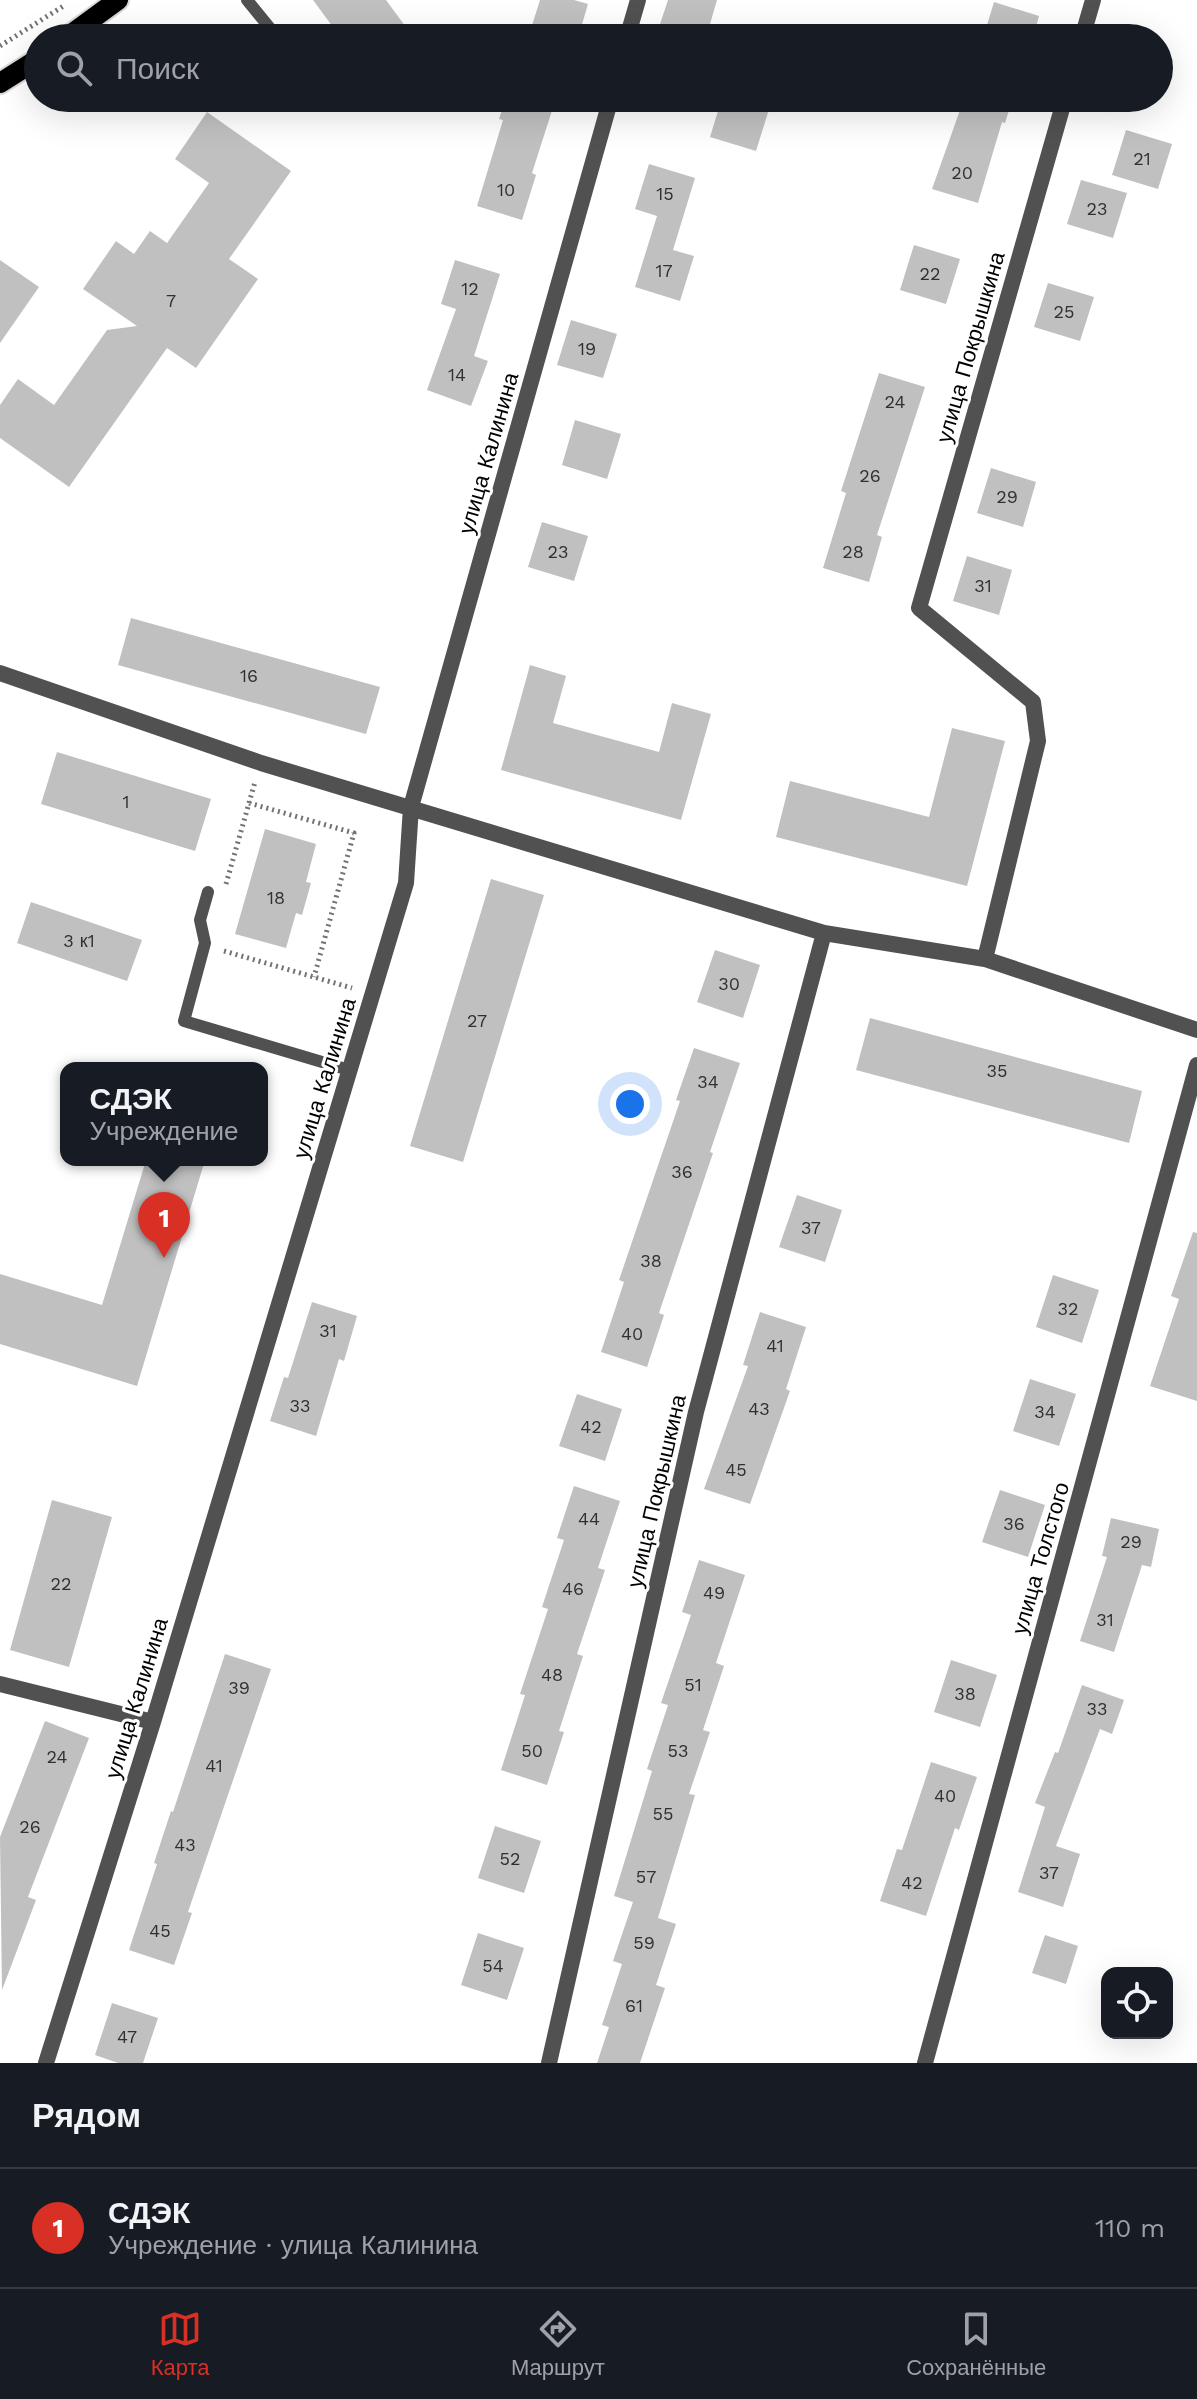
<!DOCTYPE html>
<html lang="ru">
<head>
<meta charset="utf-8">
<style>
  :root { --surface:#171b24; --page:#242831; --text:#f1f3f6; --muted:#9ea1a6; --line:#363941; --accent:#d93025 }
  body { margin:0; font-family:"Work Sans",sans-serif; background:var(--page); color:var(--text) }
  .controls { position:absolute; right:24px; bottom:24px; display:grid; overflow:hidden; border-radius:16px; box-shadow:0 8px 32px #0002 }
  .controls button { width:72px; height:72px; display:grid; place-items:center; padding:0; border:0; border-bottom:2px solid var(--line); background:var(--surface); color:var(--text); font:40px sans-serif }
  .you { position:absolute; left:630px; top:1104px; width:28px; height:28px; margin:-20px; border:6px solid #fff; border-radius:50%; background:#1a73e8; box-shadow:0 0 0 12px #1a73e833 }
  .badge { display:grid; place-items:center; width:52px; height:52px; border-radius:50%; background:var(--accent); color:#fff; font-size:26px; font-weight:700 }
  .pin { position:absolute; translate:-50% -66px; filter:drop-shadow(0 2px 4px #0008) }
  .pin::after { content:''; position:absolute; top:42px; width:28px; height:24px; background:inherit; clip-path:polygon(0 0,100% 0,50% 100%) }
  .popup { position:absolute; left:60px; top:1062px; width:208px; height:104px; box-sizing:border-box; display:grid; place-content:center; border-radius:16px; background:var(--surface); filter:drop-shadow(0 2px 6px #0005); font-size:26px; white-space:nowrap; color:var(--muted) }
  .popup b { font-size:30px; color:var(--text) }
  .popup::after { content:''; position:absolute; left:50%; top:100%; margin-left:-16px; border:16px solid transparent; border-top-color:var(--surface) }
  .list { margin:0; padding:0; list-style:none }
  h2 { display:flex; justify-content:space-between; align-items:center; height:104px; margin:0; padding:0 32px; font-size:34px }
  h2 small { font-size:26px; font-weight:400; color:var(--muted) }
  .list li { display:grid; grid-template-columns:52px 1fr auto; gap:24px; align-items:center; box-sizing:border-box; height:120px; padding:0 32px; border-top:2px solid var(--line) }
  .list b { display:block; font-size:30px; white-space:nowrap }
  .list p { margin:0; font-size:26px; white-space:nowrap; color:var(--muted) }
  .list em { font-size:26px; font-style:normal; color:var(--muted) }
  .icon { flex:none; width:44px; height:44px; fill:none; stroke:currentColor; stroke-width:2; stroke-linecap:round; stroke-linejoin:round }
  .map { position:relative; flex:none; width:1197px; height:2063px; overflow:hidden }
  .search { position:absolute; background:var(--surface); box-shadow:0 8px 32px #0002; left:24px; right:24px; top:24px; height:88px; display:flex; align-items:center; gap:20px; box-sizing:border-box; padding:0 28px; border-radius:44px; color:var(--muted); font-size:30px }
  .sheet { height:224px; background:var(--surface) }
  nav { display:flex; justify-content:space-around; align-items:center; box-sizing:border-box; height:112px; border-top:2px solid var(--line); background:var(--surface); font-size:22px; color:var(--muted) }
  nav a { display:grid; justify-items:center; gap:4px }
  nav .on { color:var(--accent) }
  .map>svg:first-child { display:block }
  .building { fill:#c0c0c0 }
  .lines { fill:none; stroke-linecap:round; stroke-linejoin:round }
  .primary-casing { stroke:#dbdbdb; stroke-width:24 }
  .path { stroke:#737373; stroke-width:5; stroke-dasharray:2 4; stroke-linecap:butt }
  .service { stroke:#515151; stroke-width:12 }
  .minor { stroke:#515151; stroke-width:16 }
  .primary { stroke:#000; stroke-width:20 }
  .labels { text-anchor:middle; stroke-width:6; stroke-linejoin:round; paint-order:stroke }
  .number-label { font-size:18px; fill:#303030 }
  .street-label { font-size:22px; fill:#000; stroke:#fff }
</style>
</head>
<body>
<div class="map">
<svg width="1197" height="2063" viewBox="0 0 1197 2063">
  <rect width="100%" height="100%" fill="#fff"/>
  <path class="building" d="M313 0H386L414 38H341Z
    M540 0H574L588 4 578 38H528Z
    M668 0H717L706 38H694L659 27Z
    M994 2 1039 16 1033 38H983Z
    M506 98H556L532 173 536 175 522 220 477 206 503 120 499 119Z
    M722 98H743L770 106 756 151 710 137Z
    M942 98H1013L1005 123 1002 122 978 203 932 189 960 110 941 104Z
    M207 112 291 171 229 259 258 279 196 368 167 348 69 487 0 438V405L18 379 54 405 107 330 137 326 83 289 116 241 134 254 150 231 167 243 209 183 175 159Z
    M1126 130 1172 144 1158 189 1112 175Z
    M649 164 695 178 673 250 694 256 680 301 635 287 657 216 635 209Z
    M1081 180 1127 193 1113 238 1067 224Z
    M914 245 960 259 946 304 900 290Z
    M0 260 39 287 0 343Z
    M455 260 500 274 474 356 488 361 471 406 427 390 456 309 441 304Z
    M1048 283 1094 297 1080 341 1034 327Z
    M571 320 617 334 603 378 557 365Z
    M879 373 925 387 877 535 882 537 869 582 823 568 846 493 841 491Z
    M575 420 621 434 607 479 562 465Z
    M991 468 1036 482 1023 527 977 513Z
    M542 522 588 536 574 581 528 567Z
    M967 556 1012 570 999 615 953 601Z
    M131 618 380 687 366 734 118 665Z
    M530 665 566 676 553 723 659 752 672 703 711 714 681 820 501 770Z
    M952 728 1005 741 967 886 776 837 790 781 929 817Z
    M57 752 211 799 195 851 41 804Z
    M265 829 316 844 306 882 311 883 302 915 296 913 286 948 235 934Z
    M491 879 544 895 463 1162 410 1146Z
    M31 902 142 940 127 981 17 943Z
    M715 950 760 965 743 1018 697 1002Z
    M870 1018 1142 1091 1129 1143 856 1070Z
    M694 1048 740 1063 710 1152 713 1153 659 1313 664 1315 647 1367 601 1352 624 1282 619 1280 680 1101 676 1100Z
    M146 1160H205L137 1386 0 1344V1274L102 1305Z
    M797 1195 842 1210 825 1262 779 1247Z
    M1193 1232 1197 1233V1401L1150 1386 1179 1299 1171 1296Z
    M1053 1275 1099 1290 1082 1343 1036 1327Z
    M312 1302 357 1316 344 1361 339 1359 316 1436 270 1421 284 1377 288 1378Z
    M760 1312 806 1327 786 1389 790 1391 750 1504 704 1489 748 1366 743 1365Z
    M1030 1379 1076 1394 1059 1446 1013 1431Z
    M577 1394 622 1409 605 1461 559 1446Z
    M574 1486 620 1501 598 1568 605 1570 577 1654 583 1656 559 1731 564 1732 547 1785 501 1770 525 1695 520 1694 548 1609 542 1607 564 1540 557 1538Z
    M1000 1490 1045 1505 1028 1557 982 1542Z
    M52 1500 112 1517 69 1667 10 1650Z
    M1111 1518 1159 1529 1151 1567 1142 1565 1114 1652 1080 1641 1107 1557 1102 1556Z
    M699 1560 745 1575 716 1663 724 1666 703 1730 710 1732 689 1794 695 1795 658 1918 676 1924 656 1985 665 1988 640 2063H597L609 2027 602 2025 622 1964 613 1961 633 1902 614 1896 652 1771 647 1769 668 1705 661 1703 691 1615 682 1612Z
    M225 1654 271 1669 188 1912 192 1913 174 1965 129 1950 157 1864 154 1863 171 1811 173 1812Z
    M951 1660 997 1675 980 1727 934 1712Z
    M1082 1685 1124 1700 1112 1734 1100 1729 1056 1846 1080 1854 1063 1907 1018 1892 1045 1807 1035 1803 1055 1752 1058 1753Z
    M45 1721 89 1738 28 1897 36 1900 2 1990 0 1837Z
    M931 1762 977 1777 959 1830 955 1828 926 1916 880 1901 897 1849 902 1850Z
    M495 1826 541 1841 524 1893 478 1878Z
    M478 1933 524 1948 507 2000 461 1985Z
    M1045 1935 1078 1946 1066 1984 1032 1973Z
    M112 2003 158 2018 143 2063H118L95 2055Z"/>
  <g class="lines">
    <g class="primary-casing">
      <path id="primary" d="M66 38 118 0
        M0 83 38 59"/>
    </g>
    <path class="path" d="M0 46 65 5
      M249 803 354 833 314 977
      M226 884 255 782
      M224 951 352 988"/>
    <path class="service" d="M247 0 278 38
      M331 98 336 104
      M208 892 200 920 205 943 184 1021 349 1070"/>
    <path class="minor" d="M627 38 638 0
      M1082 38 1093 0
      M0 673 261 763 824 933 985 959 1197 1030
      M985 959 1038 741 1033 702 919 608 1065 98
      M0 1684 153 1722
      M46 2063 153 1722 406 883 411 807 611 98
      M549 2063 696 1412 824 933
      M925 2063 1197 1065"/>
    <use href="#primary" class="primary"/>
  </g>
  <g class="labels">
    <g class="number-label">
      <text x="1142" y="165">21</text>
      <text x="962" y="179">20</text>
      <text x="506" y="196">10</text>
      <text x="665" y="200">15</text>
      <text x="1097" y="215">23</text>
      <text x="664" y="277">17</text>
      <text x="930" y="280">22</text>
      <text x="470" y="295">12</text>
      <text x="171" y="307">7</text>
      <text x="1064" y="318">25</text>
      <text x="587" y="355">19</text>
      <text x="457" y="381">14</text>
      <text x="895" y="408">24</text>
      <text x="870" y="482">26</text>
      <text x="1007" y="503">29</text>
      <text x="558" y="558">23</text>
      <text x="853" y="558">28</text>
      <text x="983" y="592">31</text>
      <text x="249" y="682">16</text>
      <text x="126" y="808">1</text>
      <text x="276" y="904">18</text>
      <text x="79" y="947">3 к1</text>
      <text x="729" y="990">30</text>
      <text x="477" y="1027">27</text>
      <text x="997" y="1077">35</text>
      <text x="708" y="1088">34</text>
      <text x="682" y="1178">36</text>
      <text x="811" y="1234">37</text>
      <text x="651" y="1267">38</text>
      <text x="1068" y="1315">32</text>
      <text x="328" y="1337">31</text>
      <text x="632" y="1340">40</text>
      <text x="775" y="1352">41</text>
      <text x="300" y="1412">33</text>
      <text x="759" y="1415">43</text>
      <text x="1045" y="1418">34</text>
      <text x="591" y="1433">42</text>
      <text x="736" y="1476">45</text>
      <text x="589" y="1525">44</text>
      <text x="1014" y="1530">36</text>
      <text x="1131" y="1548">29</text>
      <text x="61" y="1590">22</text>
      <text x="573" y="1595">46</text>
      <text x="714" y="1599">49</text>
      <text x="1105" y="1626">31</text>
      <text x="552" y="1681">48</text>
      <text x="693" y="1691">51</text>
      <text x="239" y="1694">39</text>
      <text x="965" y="1700">38</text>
      <text x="1097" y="1715">33</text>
      <text x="532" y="1757">50</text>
      <text x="678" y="1757">53</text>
      <text x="57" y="1763">24</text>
      <text x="214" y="1772">41</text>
      <text x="945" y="1802">40</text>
      <text x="663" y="1820">55</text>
      <text x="30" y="1833">26</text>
      <text x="185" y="1851">43</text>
      <text x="510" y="1865">52</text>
      <text x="1049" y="1879">37</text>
      <text x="646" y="1883">57</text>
      <text x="912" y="1889">42</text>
      <text x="160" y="1937">45</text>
      <text x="644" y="1949">59</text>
      <text x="493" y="1972">54</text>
      <text x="634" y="2012">61</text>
      <text x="127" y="2043">47</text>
    </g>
    <g class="street-label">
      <text transform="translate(970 347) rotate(-74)" y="8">улица Покрышкина</text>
      <text transform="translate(488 453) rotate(-74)" y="8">улица Калинина</text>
      <text transform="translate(324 1078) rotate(-73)" y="8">улица Калинина</text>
      <text transform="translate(656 1491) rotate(-77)" y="8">улица Покрышкина</text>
      <text transform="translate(1040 1558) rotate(-74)" y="8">улица Толстого</text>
      <text transform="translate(136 1698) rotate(-73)" y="8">улица Калинина</text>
    </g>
  </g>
</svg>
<div class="controls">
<button><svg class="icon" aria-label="locate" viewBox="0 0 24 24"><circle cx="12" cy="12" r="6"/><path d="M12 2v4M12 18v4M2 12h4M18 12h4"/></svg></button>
</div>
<div class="you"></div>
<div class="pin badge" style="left:164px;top:1258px">1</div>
<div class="popup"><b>СДЭК</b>Учреждение</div>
<div class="search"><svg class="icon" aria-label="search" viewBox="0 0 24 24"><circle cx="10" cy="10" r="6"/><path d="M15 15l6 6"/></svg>Поиск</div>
</div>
<section class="sheet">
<h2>Рядом<small></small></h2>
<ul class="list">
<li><span class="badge">1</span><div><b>СДЭК</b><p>Учреждение · улица Калинина</p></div><em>110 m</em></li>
</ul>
</section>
<nav>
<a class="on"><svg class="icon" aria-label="map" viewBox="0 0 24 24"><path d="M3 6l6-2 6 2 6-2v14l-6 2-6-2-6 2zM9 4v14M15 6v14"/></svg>Карта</a>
<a><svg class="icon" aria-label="directions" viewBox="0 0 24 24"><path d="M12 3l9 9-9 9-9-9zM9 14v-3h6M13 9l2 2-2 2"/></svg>Маршрут</a>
<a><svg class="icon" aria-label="saved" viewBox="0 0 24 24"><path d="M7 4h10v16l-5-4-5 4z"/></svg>Сохранённые</a>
</nav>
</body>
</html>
